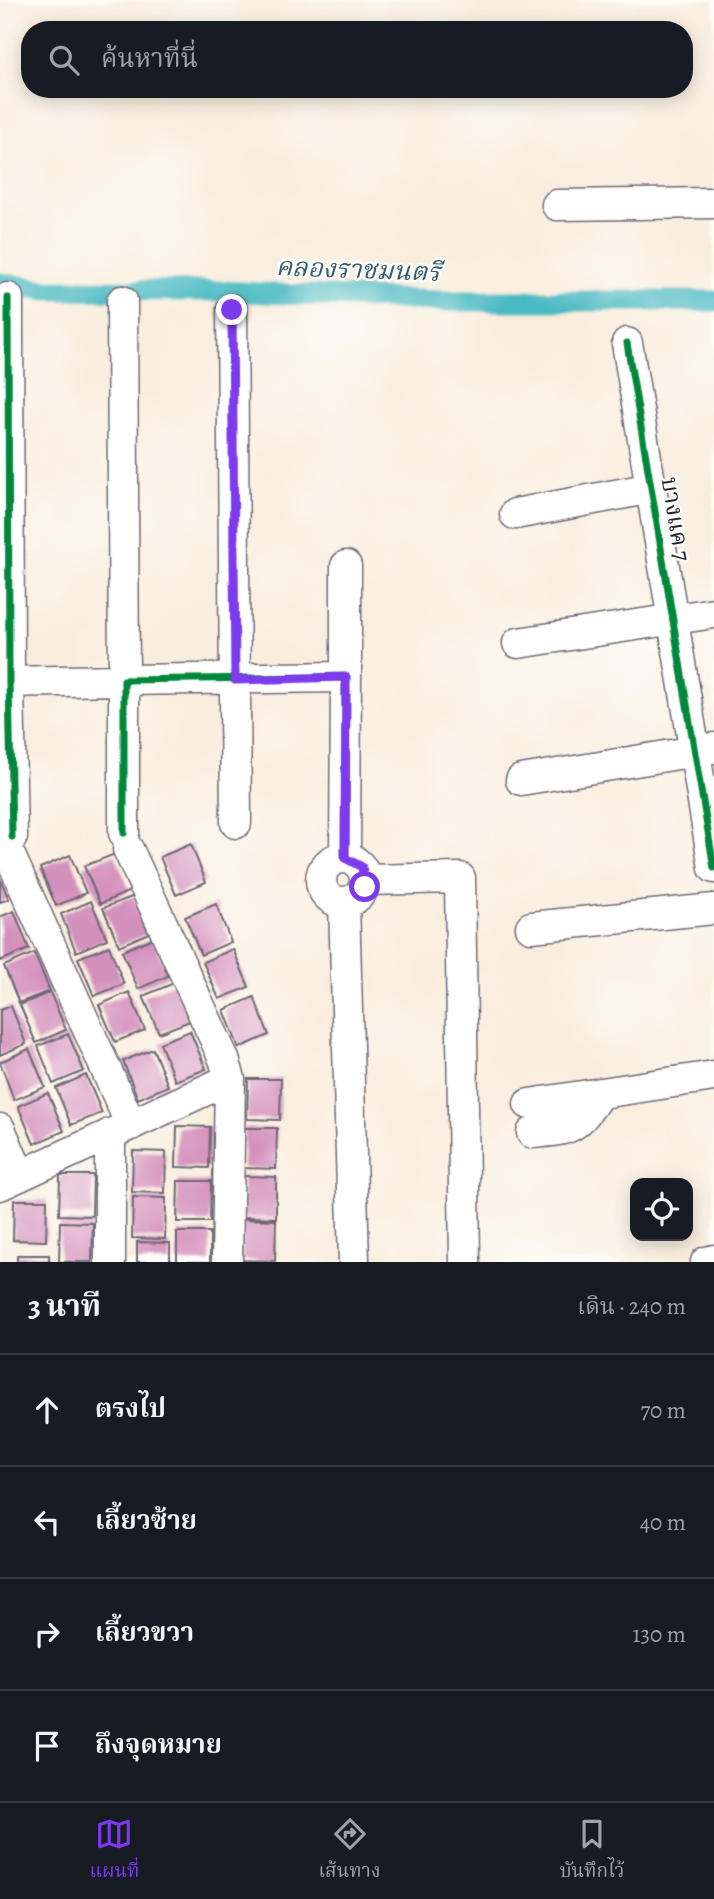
<!DOCTYPE html>
<html lang="th">
<head>
<meta charset="utf-8">
<style>
  :root { --surface:#171b24; --page:#20242c; --text:#f1f3f6; --muted:#9ea1a6; --line:#363941; --accent:#7c3aed }
  body { margin:0; font-family:Alegreya,"Noto Serif Thai",serif; background:var(--page); color:var(--text) }
  .controls { position:absolute; right:21px; bottom:21px; display:grid; overflow:hidden; border-radius:14px; box-shadow:0 4px 18px #0003 }
  .controls button { width:63px; height:63px; display:grid; place-items:center; padding:0; border:0; border-bottom:2px solid var(--line); background:var(--surface); color:var(--text); font:35px sans-serif }
  .stop { position:absolute; width:21px; height:21px; margin:-16px; border:5px solid #7c3aed; border-radius:50%; background:#fff }
  .stop.end { background:#7c3aed; border-color:#fff; box-shadow:0 2px 7px #0008 }
  .list { margin:0; padding:0; list-style:none }
  h2 { display:flex; justify-content:space-between; align-items:center; height:91px; margin:0; padding:0 28px; font-size:30px }
  h2 small { font-size:23px; font-weight:400; color:var(--muted) }
  .list li { display:grid; grid-template-columns:46px 1fr auto; gap:21px; align-items:center; box-sizing:border-box; height:112px; padding:0 28px; border-top:2px solid var(--line) }
  .list b { display:block; font-size:26px; white-space:nowrap }
  .list em { font-size:23px; font-style:normal; color:var(--muted) }
  .icon { flex:none; width:38px; height:38px; fill:none; stroke:currentColor; stroke-width:2; stroke-linecap:round; stroke-linejoin:round }
  .map { position:relative; flex:none; width:714px; height:1262px; overflow:hidden }
  .search { position:absolute; background:var(--surface); box-shadow:0 4px 18px #0003; left:21px; right:21px; top:21px; height:77px; display:flex; align-items:center; gap:18px; box-sizing:border-box; padding:0 24px; border-radius:28px; color:var(--muted); font-size:26px }
  .sheet { height:539px; background:var(--surface) }
  nav { display:flex; justify-content:space-around; align-items:center; box-sizing:border-box; height:98px; border-top:2px solid var(--line); background:var(--surface); font-size:19px; color:var(--muted) }
  nav a { display:grid; justify-items:center; gap:4px }
  nav .on { color:var(--accent) }
  .map>svg:first-child { display:block }
  .lines { fill:none; stroke-linecap:round; stroke-linejoin:round }
  .canal { stroke:#4ab9c2; stroke-width:21 }
  .building { fill:#d490bd }
  .minor-casing { stroke:#6d6974; stroke-width:33 }
  .minor { stroke:#fff; stroke-width:30 }
  .cycleway-casing { stroke:#fdfcf7; stroke-width:11 }
  .cycleway { stroke:#00873e; stroke-width:7 }
  .route { stroke:#7c3aed; stroke-width:9 }
  .labels { text-anchor:middle; stroke-width:5; stroke-linejoin:round; paint-order:stroke }
  .street-label { font-size:24px; fill:#22223b; stroke:#fdfcf7 }
  .water-label { font-size:26px; font-style:italic; fill:#325e71; stroke:#fdfcf7 }
</style>
</head>
<body>
<div class="map">
<svg width="714" height="1262" viewBox="0 0 714 1262">
  <rect width="100%" height="100%" fill="#fdfcf7"/>
  <filter id="ink" filterUnits="userSpaceOnUse"><feTurbulence type="fractalNoise" baseFrequency=".0143" numOctaves="2"/><feDisplacementMap in="SourceGraphic" scale="14" xChannelSelector="R" yChannelSelector="G"/><feConvolveMatrix kernelMatrix="1 2 1 2 8 2 1 2 1" color-interpolation-filters="sRGB"/></filter>
  <filter id="wash" filterUnits="userSpaceOnUse"><feTurbulence type="fractalNoise" baseFrequency=".00686" numOctaves="4" result="noise"/><feDisplacementMap in="SourceGraphic" scale="28" xChannelSelector="R" yChannelSelector="G"/><feGaussianBlur stdDeviation="1.57" result="paint"/><feColorMatrix in="noise" values="0 0 0 0 0 0 0 0 0 0 0 0 0 0 0 0 0 1.4 0 .05"/><feComposite in="paint" operator="in"/></filter>
  <g filter="url(#wash)">
    <rect width="100%" height="100%" fill="#f9eede"/>
    <g class="lines">
      <path class="canal" d="M0 283 46 290 221 291 438 301H714"/>
    </g>
    <g id="blocks">
      <path class="building" d="M191 844 206 882 176 895 160 857Z
        M115 854 130 891 100 904 84 866Z
        M70 855 86 893 56 906 40 868Z
        M0 878 9 899 0 902Z
        M134 896 149 933 119 946 103 908Z
        M91 901 107 939 76 952 61 914Z
        M216 904 231 942 201 955 185 917Z
        M14 911 29 949 0 961V917Z
        M153 938 168 976 138 989 122 951Z
        M109 946 124 984 94 996 78 958Z
        M233 949 249 987 219 999 203 962Z
        M34 953 50 991 19 1003 4 966Z
        M174 983 190 1021 159 1033 143 996Z
        M50 992 66 1030 36 1043 20 1005Z
        M129 992 145 1030 115 1042 99 1005Z
        M254 997 269 1035 239 1048 224 1010Z
        M11 1006 26 1044 0 1055V1010Z
        M190 1031 206 1069 175 1081 160 1043Z
        M68 1034 84 1071 53 1084 38 1046Z
        M29 1049 45 1087 14 1100 0 1062Z
        M153 1049 168 1086 138 1099 123 1061Z
        M86 1075 102 1113 71 1125 56 1088Z
        M248 1079H281L280 1120 247 1119Z
        M48 1093 64 1131 34 1144 18 1106Z
        M177 1126 210 1127 209 1168 176 1167Z
        M244 1128H277L276 1169 243 1168Z
        M133 1151 166 1152 165 1193 132 1192Z
        M60 1175H93L92 1216 59 1215Z
        M243 1176 276 1177V1218L243 1217Z
        M178 1181H211L210 1222H177Z
        M133 1197 166 1198 165 1239 132 1238Z
        M14 1200H47L46 1241 13 1240Z
        M243 1219 276 1220 275 1261 242 1260Z
        M60 1222 93 1223 92 1262H59Z
        M177 1232H210V1262H177Z
        M137 1242 170 1243V1262H137Z
        M17 1255H49V1262H17Z"/>
    </g>
  </g>
  <g filter="url(#ink)">
    <use href="#blocks" fill-opacity="0" stroke="#6d6974" stroke-width="2"/>
    <g class="lines">
      <g class="minor-casing">
        <path id="minor" d="M557 205 714 203
          M8 298 9 682 12 837
          M232 310 236 823
          M627 343 714 868
          M515 514 652 488
          M518 643 714 613
          M346 677V566
          M0 682 124 680 122 301
          M521 780 714 748
          M124 833V680L346 677 345 858
          M128 849 224 1059 230 1079 227 1262
          M321 880a22 22 0 1 1 44 0a22 22 0 1 1-44 0Z
          M11 858 131 1125
          M365 880 460 878 465 1262
          M344 903 354 1262
          M531 927 714 909
          M529 1104 714 1076
          M0 1129 20 1176
          M532 1133C575 1129 575 1129 600 1093
          M0 1185 230 1079
          M110 1262V1134
          M706 1262 714 1260"/>
      </g>
      <use href="#minor" class="minor"/>
      <g class="cycleway-casing">
        <path id="cycleway" d="M8 298 9 682 12 837
          M627 343 714 868
          M124 833V680L346 677 345 858"/>
      </g>
      <use href="#cycleway" class="cycleway"/>
    </g>
  </g>
  <g class="lines" filter="url(#ink)">
    <path class="route" d="M232 310 235 680 346 677 345 858 362 867 365 887"/>
  </g>
  <g class="labels">
    <g class="street-label">
      <text transform="translate(676 519) rotate(81)" y="8">บางแค 7</text>
    </g>
    <g class="water-label">
      <text transform="translate(358 269) rotate(2)" y="9">คลองราชมนตรี</text>
    </g>
  </g>
</svg>
<div class="controls">
<button><svg class="icon" aria-label="locate" viewBox="0 0 24 24"><circle cx="12" cy="12" r="6"/><path d="M12 2v4M12 18v4M2 12h4M18 12h4"/></svg></button>
</div>
<div class="stop" style="left:365px;top:887px"></div>
<div class="stop end" style="left:232px;top:310px"></div>
<div class="search"><svg class="icon" aria-label="search" viewBox="0 0 24 24"><circle cx="10" cy="10" r="6"/><path d="M15 15l6 6"/></svg>ค้นหาที่นี่</div>
</div>
<section class="sheet">
<h2>3 นาที<small>เดิน · 240 m</small></h2>
<ul class="list">
<li><svg class="icon" aria-label="ahead" viewBox="0 0 24 24"><path d="M12 20V5M6 11l6-6 6 6"/></svg><div><b>ตรงไป</b></div><em>70 m</em></li>
<li><svg class="icon" aria-label="left" viewBox="0 0 24 24"><path d="M17 20v-9H6M10 6l-5 5 5 5"/></svg><div><b>เลี้ยวซ้าย</b></div><em>40 m</em></li>
<li><svg class="icon" aria-label="right" viewBox="0 0 24 24"><path d="M7 20v-9h11M14 6l5 5-5 5"/></svg><div><b>เลี้ยวขวา</b></div><em>130 m</em></li>
<li><svg class="icon" aria-label="arrive" viewBox="0 0 24 24"><path d="M6 21V4h12l-3 4 3 4H6"/></svg><div><b>ถึงจุดหมาย</b></div></li>
</ul>
</section>
<nav>
<a class="on"><svg class="icon" aria-label="map" viewBox="0 0 24 24"><path d="M3 6l6-2 6 2 6-2v14l-6 2-6-2-6 2zM9 4v14M15 6v14"/></svg>แผนที่</a>
<a><svg class="icon" aria-label="directions" viewBox="0 0 24 24"><path d="M12 3l9 9-9 9-9-9zM9 14v-3h6M13 9l2 2-2 2"/></svg>เส้นทาง</a>
<a><svg class="icon" aria-label="saved" viewBox="0 0 24 24"><path d="M7 4h10v16l-5-4-5 4z"/></svg>บันทึกไว้</a>
</nav>
</body>
</html>
